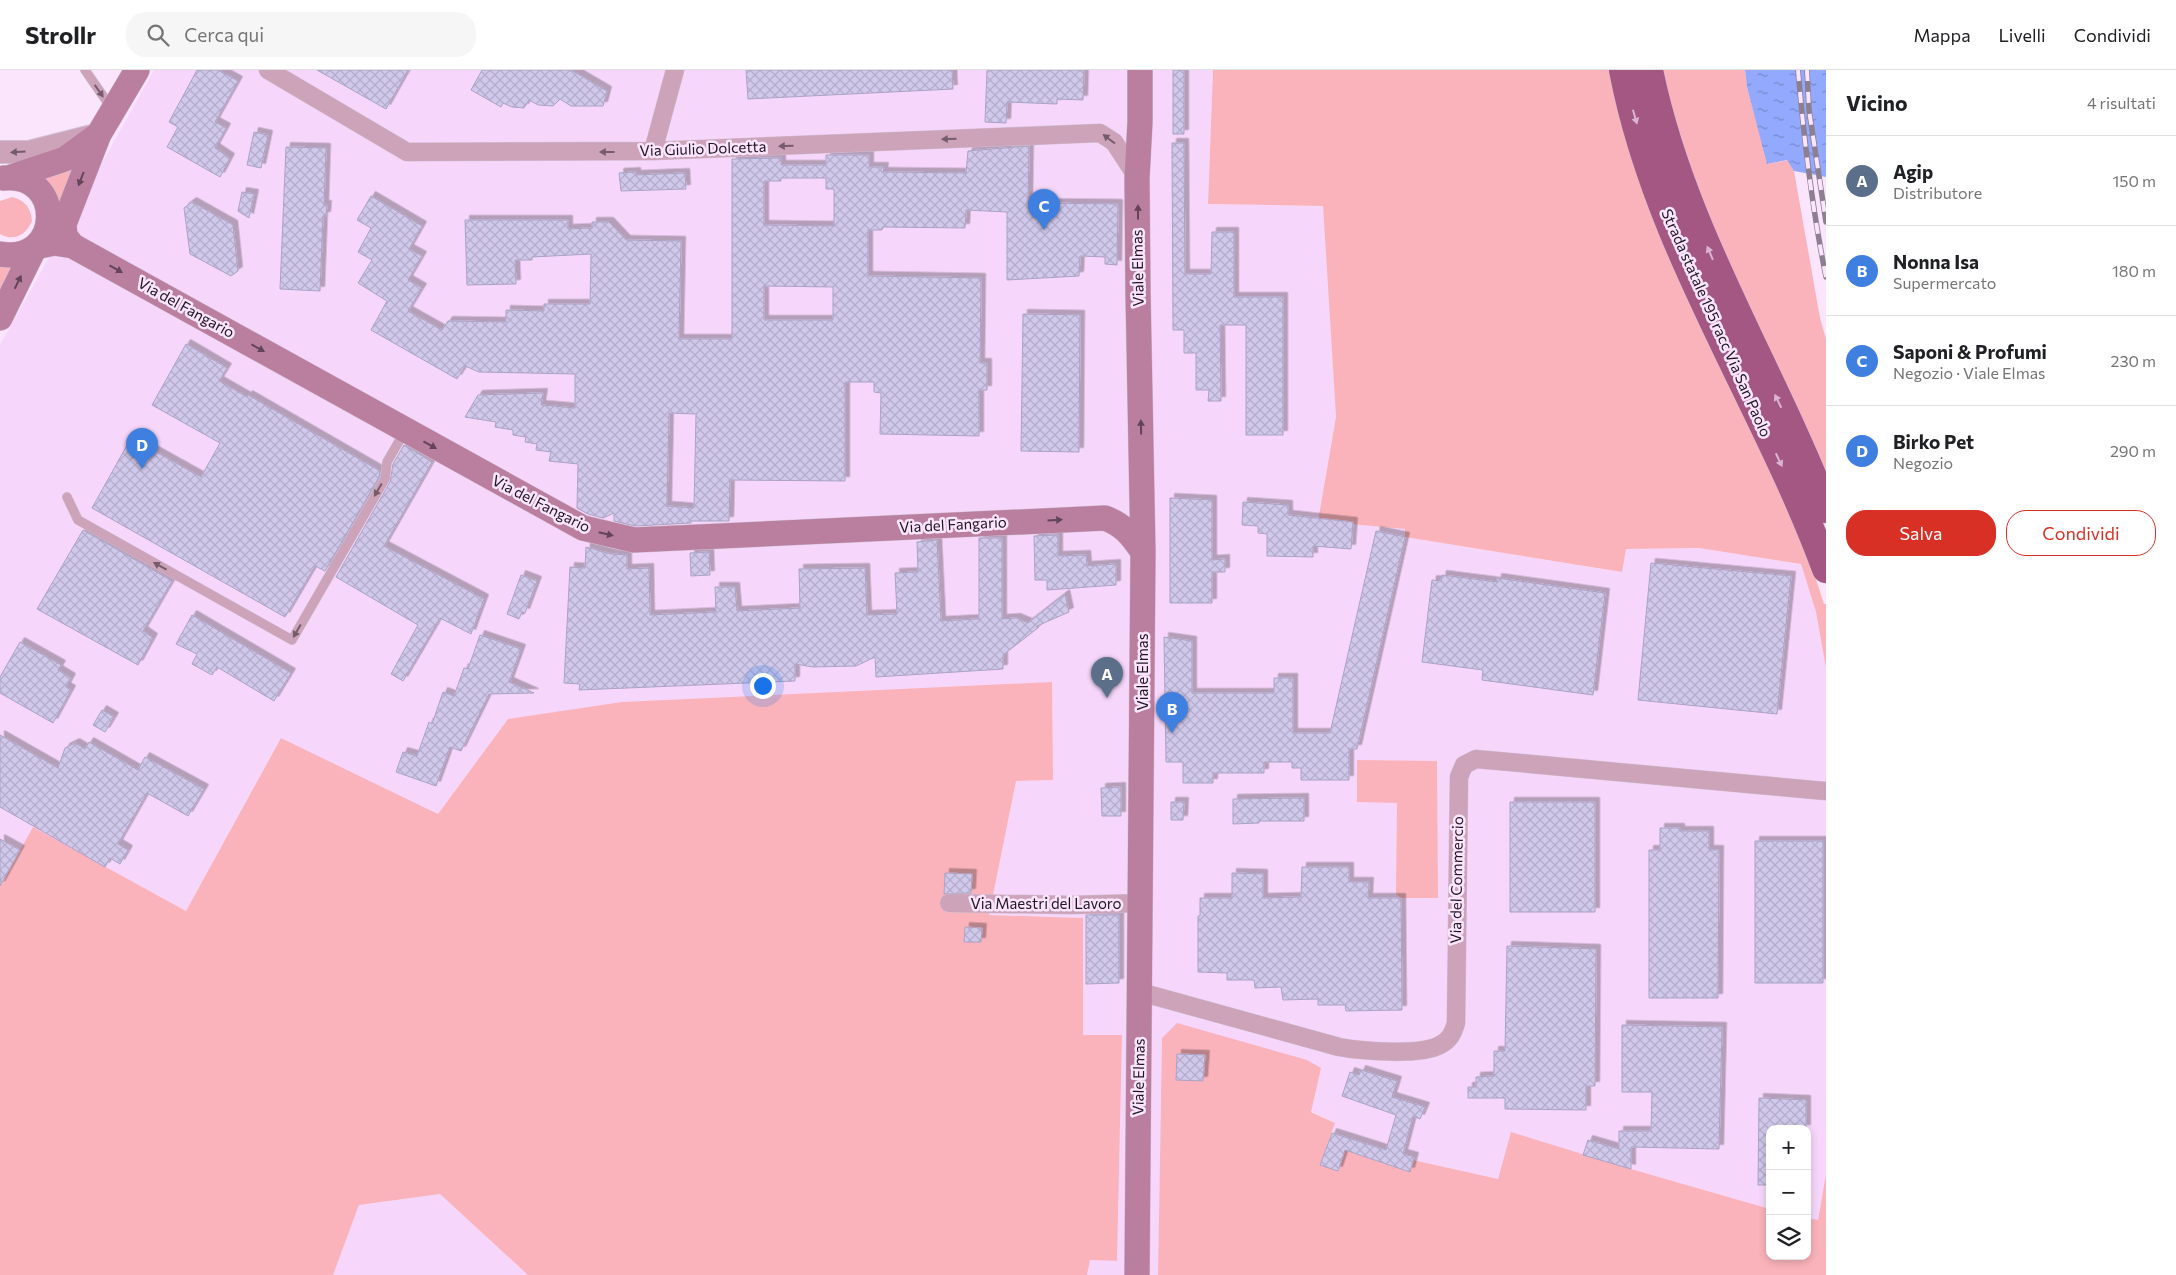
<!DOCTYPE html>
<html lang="it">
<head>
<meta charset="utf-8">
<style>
  :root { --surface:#fff; --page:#f6f6f6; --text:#202124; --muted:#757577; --line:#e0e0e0; --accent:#d93025 }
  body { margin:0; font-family:Commissioner,sans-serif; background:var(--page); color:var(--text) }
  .controls { position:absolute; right:15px; bottom:15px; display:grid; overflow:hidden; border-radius:10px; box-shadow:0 2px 8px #0003 }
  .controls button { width:45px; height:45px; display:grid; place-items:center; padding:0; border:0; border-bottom:1px solid var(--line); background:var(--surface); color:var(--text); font:25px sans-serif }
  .you { position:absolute; left:762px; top:615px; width:18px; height:18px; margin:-12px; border:4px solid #fff; border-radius:50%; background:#1a73e8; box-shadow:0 0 0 8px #1a73e833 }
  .badge { display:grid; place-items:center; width:32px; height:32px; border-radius:50%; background:var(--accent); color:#fff; font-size:16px; font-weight:700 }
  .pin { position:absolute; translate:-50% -41px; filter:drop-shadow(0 1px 2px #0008) }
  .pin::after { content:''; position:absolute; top:26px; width:18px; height:15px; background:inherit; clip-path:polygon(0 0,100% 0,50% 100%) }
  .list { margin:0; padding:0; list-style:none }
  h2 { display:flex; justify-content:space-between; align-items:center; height:65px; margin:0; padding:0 20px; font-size:21px }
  h2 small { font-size:16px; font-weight:400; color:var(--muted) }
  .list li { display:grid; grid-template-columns:32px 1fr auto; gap:15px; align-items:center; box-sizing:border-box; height:90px; padding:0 20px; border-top:1px solid var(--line) }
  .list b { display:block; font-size:19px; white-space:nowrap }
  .list p { margin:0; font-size:16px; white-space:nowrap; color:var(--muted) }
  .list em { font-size:16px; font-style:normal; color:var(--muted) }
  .actions { display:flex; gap:10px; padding:15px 20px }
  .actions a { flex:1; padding:11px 0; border:1px solid var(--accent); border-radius:20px; text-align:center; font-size:18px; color:var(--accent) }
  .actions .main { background:var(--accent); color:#fff }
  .icon { flex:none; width:28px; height:28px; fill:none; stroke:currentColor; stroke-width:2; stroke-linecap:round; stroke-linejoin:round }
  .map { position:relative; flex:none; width:1826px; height:1205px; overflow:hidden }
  header { display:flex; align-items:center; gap:30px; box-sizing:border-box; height:70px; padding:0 25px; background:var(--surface); border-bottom:1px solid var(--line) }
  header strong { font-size:24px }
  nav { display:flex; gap:28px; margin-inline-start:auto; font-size:18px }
  .search { width:350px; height:45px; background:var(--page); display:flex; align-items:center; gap:12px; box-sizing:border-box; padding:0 18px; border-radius:20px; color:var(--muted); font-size:19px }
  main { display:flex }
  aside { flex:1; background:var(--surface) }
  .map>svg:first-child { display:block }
  .built { fill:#f6d7fb }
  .green { fill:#fab3bb }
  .water { fill:url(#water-ripples) }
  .building { fill:url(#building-cross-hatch); stroke:#aba2c4; fill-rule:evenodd; filter:url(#shadow) }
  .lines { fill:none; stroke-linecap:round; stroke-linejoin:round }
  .service-casing { stroke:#d2c0d5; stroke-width:10 }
  .minor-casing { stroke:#d2c0d5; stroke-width:19 }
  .tertiary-casing { stroke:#d2c0d5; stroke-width:24 }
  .secondary-casing { stroke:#d2c0d5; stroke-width:26 }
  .trunk-casing { stroke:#d2c0d5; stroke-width:29 }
  .service { stroke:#cca3b8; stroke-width:9 }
  .minor { stroke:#cca3b8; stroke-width:18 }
  .tertiary { stroke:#cca3b8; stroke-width:22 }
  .secondary { stroke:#ba7e9e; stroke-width:25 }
  .trunk { stroke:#a45783; stroke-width:28 }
  .rail-casing { stroke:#8d7e90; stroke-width:5.5 }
  .rail { stroke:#fae5fd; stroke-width:4; stroke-dasharray:11; stroke-linecap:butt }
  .oneway { fill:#755c6c }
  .oneway2 { fill:#dcb3d2 }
  .oneway3 { fill:#644459 }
  .labels { text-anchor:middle; stroke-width:5; stroke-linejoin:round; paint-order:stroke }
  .street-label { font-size:15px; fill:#1e1520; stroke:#fae5fd }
</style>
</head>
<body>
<header>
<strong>Strollr</strong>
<div class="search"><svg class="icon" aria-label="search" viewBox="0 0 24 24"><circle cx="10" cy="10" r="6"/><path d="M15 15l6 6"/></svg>Cerca qui</div>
<nav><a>Mappa</a><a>Livelli</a><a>Condividi</a></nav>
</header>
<main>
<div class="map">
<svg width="1826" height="1205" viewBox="0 0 1826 1205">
  <defs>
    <pattern id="water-ripples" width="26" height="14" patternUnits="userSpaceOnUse" patternTransform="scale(1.25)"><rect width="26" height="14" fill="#93a9fd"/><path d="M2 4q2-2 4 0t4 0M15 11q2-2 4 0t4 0" fill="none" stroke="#78c"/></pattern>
    <pattern id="building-cross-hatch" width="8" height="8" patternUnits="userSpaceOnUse" patternTransform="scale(1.25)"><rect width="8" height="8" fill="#d1c9ec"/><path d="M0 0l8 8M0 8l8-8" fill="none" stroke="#b3acca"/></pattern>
    <filter id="shadow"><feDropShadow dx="4.5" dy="-4.5" stdDeviation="0" flood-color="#0004"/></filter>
  </defs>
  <rect width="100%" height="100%" fill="#fae5fd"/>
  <path class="built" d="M154 0H1213L1208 134 1323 136 1336 347 1318 451 1405 459V467L1621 502 1626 479 1699 478 1801 494 1816 542 1826 598V1104L1818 1151 1807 1148V1059H1770V1139L1631 1099 1512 1063 1498 1109 1413 1090 1410 1102 1345 1081 1338 1101 1320 1095 1335 1053 1162 968 1158 1205H1087L1090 1190 1117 1191 1122 965H1083L1082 848 989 845 1016 711 1052 710 508 649 438 744 281 668 186 841 33 757 0 816V275Z
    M440 1124 528 1205H333L359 1135Z"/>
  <path class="green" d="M1213 0H1610L1806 479 1824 534H1826V598L1816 542 1801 494 1699 478 1626 479 1622 502 1405 467V459L1318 451 1336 347 1323 136 1208 134Z
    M1655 0H1745L1747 17 1768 94 1788 90 1794 101 1820 248 1826 269V414L1713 173Z
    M79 92 58 144 35 110Z
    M12 127C25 130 31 138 32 151 26 165 14 172 0 164V131Z
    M0 191 18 194 0 229Z
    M1052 612 1053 710 1016 711 989 845 1083 848V965H1122L1117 1191 1090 1190 1087 1205H528L440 1124 359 1135 333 1205H0V816L33 757 186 841 281 668 438 744 508 649 622 632Z
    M1357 690 1437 691 1438 828H1401L1396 824 1397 733 1357 732Z
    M1177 953 1307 990 1321 998 1311 1042 1335 1053 1320 1095 1338 1101 1345 1080 1409 1102 1413 1090 1498 1109 1511 1062 1631 1099 1770 1139V1186H1807V1148L1818 1150 1826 1104V1205H1158L1162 968Z"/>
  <path class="water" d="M1745 0H1826V107L1794 101 1787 90 1767 94 1747 17Z"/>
  <path class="building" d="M197 0H218L238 11 215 52 226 58 215 78 230 88 220 107 167 77 178 57 169 52Z
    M317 0H408L386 39Z
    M482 0H571L607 21 603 36H571L560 29 553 36 538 35 529 30 524 38 512 37 503 33 501 37 471 20Z
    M746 0H952L953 19 748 29Z
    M987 0H1084L1083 30 1057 29V34L1007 32 1006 53 985 52Z
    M1173 0H1184V64H1173Z
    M254 62 268 65 261 98 247 95Z
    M1172 73H1184L1185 204H1211L1212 162H1234V227H1283V365H1246V255H1220L1221 331H1208L1209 320H1196V283H1184V260H1173Z
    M1029 76 1028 133 1118 134 1117 195 1105 194V187L1080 186 1079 206 1007 210V142L966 140 965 158 883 157 882 160H868V206L981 208 980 293H987V320H979V366L880 364 881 323 874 322V312H845V411L730 410 729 451H691V453L635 456 614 451V443L603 448 588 444 577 438 578 394 549 391 551 382 536 380 537 374 525 372 526 367 513 365V360L495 357 496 352 465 347 478 325 543 323 541 335 575 338V304L479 302 465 296 457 309 371 260 387 231 358 213 372 190 358 182 371 158 357 150 371 126 422 156 409 179 422 186 408 210 422 218 408 241 442 260 448 251 506 252V240L544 241V234H590L591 184 532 187V190H515L516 214 467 215 465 150H568V159L592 158V152H609L626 170 681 171 679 269H732V89L781 88V95H826V85H869V97H884L883 102 966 103 968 81ZM781 108H826V119H834V156L764 155V111H781ZM764 216 833 217V250H764ZM669 343 696 344 694 438 667 436Z
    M286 77 326 78 324 135H327L326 146H323L320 221 280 219Z
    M636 102V105L685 103 686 119 621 121 619 103Z
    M242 122 254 124 249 148 238 141Z
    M192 132 233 155 238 201 231 206 190 184 184 138Z
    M1023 244 1080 245 1079 382 1021 381Z
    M186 274 227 298 219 311 247 327 248 325 380 401 379 407 325 501 315 496 285 547 92 438 131 368 201 407 220 373 152 335Z
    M404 375 432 392 384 476 484 529 471 564 440 548 403 611 391 604 418 555 336 507 390 412 393 394Z
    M1170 428 1212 430V490L1225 489V502H1212V533H1170Z
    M1243 432 1288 435V445L1353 452 1351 479 1313 476V487L1267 486V464L1258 463V456L1242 455Z
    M83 460 172 511 143 561 153 568 138 595 37 539Z
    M1376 461 1405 467 1357 679H1349V710H1301V698H1292V692H1264V703H1213V713H1183V692H1166L1164 567 1192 571V623H1274V608H1293V663H1330Z
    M1058 465V486L1086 485 1087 496 1116 494V515L1047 520V510H1035L1034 466Z
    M979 468H1002V549L1016 548 1028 553 1065 524 1069 542 1037 556 1039 557 1003 585V599L876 607 875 587 856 596 813 597 795 594V611L579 620 580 614 564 613 570 497 585 498 586 477 611 484 627 485V499L649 498 650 545 716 542 715 517H735L737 541 800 538 799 499 865 498 867 545 897 544 895 503 918 502 917 472 937 470 941 551 979 549Z
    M709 482 710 505 691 506 690 483Z
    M1651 493 1791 506 1777 644 1638 630Z
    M521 505 537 511 525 543 522 542 519 549 507 544Z
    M1442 505 1497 512V508L1605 523 1593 625 1482 610 1483 600 1422 592 1432 510 1441 511Z
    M192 545 291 603 274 631 217 597 212 605 192 594 197 584 176 574Z
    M480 565 521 579 509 612 534 623 489 624 461 681 450 677 436 716 396 702 403 682 417 686 429 652 432 654 443 622 454 626 464 598 468 599Z
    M20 572 61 595 58 600 71 608 66 617 71 620 53 653 0 623V607Z
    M102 640 114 647 105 662 93 655Z
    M0 665 58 698 65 678 75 673 85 679 89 672 138 700 145 687 204 719 188 746 147 723 118 774 128 780 120 794 110 788 105 797 0 737Z
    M1121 717V746H1102L1101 718Z
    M1304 728V751H1259V753L1233 754V729Z
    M1171 732H1184L1183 750H1171Z
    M1510 732H1595V842H1510Z
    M1660 758H1680V761H1709V780H1719L1718 928H1649V780H1660Z
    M0 769 20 780 0 816Z
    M1755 771H1823V913H1755Z
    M1302 797H1349V812H1369L1368 828H1401L1402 940 1346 941 1345 935H1318V929L1283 930 1281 917 1255 918 1254 910H1227V903L1198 902V846H1200V828H1232V803L1263 804V828L1301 827Z
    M945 803 972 804 971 823 944 824Z
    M1086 845H1119V913L1086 914Z
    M965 857 982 858 981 872H964Z
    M1507 876 1596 879 1595 1016H1586V1040L1505 1039V1028H1468V1017H1476V1007L1494 1006V981H1505Z
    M1622 955 1722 957 1719 1079 1631 1077V1099L1583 1085 1588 1070 1619 1079V1061H1651L1652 1022H1622Z
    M1177 984 1205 985 1203 1011 1176 1010Z
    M1361 1000 1397 1011 1392 1027 1425 1037 1420 1049 1413 1046 1403 1084 1414 1087 1410 1102 1345 1080 1338 1101 1320 1095 1332 1063 1386 1080 1396 1045 1342 1026 1350 1002 1359 1005Z
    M1759 1028 1806 1030V1059H1770V1115H1758Z"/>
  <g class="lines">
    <g class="service-casing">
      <path id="service" d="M85 0 112 39
        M67 427 78 450 292 570 385 409 387 392 405 361"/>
    </g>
    <g class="minor-casing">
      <path id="minor" d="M268 0 407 82 653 81 1100 63 1114 72 1137 107
        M653 81 675 0
        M949 833 1071 835 1142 833
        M1140 922 1339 977C1361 981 1421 986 1440 975 1450 970 1453 963 1456 953L1459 707 1464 695 1476 689 1825 721"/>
    </g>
    <g class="tertiary-casing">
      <path id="tertiary" d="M0 82H29L96 65"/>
    </g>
    <g class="secondary-casing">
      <path id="secondary" d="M11 107 65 89 99 64 137 0
        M73 176 65 166 64 154 99 64
        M35 177 54 173 73 176 583 458 634 470 1105 448C1124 455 1132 466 1143 482
        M0 184C63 195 65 102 4 108
        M0 248 35 177
        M1137 1205 1143 482 1138 223 1137 108 1140 52V0"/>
    </g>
    <g class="trunk-casing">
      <path id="trunk" d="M1623 0C1657 178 1764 331 1826 499
        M1649 0C1681 157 1769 292 1826 439"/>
    </g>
    <use href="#service" class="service"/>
    <use href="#minor" class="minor"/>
    <use href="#tertiary" class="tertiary"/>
    <use href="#secondary" class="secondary"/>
    <use href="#trunk" class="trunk"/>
    <g class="rail-casing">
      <path id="rail" d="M1798 0C1804 70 1812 138 1826 207
        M1807 0 1809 40 1826 152"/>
    </g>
    <use href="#rail" class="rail"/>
  </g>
  <defs><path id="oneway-solid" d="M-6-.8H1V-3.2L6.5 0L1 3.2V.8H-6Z" transform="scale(1.25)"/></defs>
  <g class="oneway">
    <use href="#oneway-solid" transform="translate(99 21) rotate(55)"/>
    <use href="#oneway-solid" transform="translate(949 69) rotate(178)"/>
    <use href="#oneway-solid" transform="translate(1109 69) rotate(-143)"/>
    <use href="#oneway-solid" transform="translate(786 76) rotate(178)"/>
    <use href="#oneway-solid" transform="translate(18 82) rotate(177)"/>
    <use href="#oneway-solid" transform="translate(607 82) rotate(180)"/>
    <use href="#oneway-solid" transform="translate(378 420) rotate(120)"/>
    <use href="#oneway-solid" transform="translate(160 496) rotate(-151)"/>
    <use href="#oneway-solid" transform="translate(297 561) rotate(120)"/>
  </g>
  <g class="oneway2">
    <use href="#oneway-solid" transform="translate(1635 47) rotate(74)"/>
    <use href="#oneway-solid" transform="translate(1710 183) rotate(-113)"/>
    <use href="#oneway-solid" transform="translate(1778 331) rotate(-116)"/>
    <use href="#oneway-solid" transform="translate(1779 390) rotate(65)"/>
  </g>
  <g class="oneway3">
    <use href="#oneway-solid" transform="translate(81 109) rotate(111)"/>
    <use href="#oneway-solid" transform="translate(1138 142) rotate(-90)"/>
    <use href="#oneway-solid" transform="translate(116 199) rotate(29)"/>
    <use href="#oneway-solid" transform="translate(18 212) rotate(-64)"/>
    <use href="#oneway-solid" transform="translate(258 278) rotate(29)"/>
    <use href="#oneway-solid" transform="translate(1141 357) rotate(-91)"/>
    <use href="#oneway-solid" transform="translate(430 375) rotate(29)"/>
    <use href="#oneway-solid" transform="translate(1055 450) rotate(-3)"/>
    <use href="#oneway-solid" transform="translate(606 464) rotate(13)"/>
  </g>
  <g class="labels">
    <g class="street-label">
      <text transform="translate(703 79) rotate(-2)" y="5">Via Giulio Dolcetta</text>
      <text transform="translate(1138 198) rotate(-91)" y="5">Viale Elmas</text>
      <text transform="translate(186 238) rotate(29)" y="5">Via del Fangario</text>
      <text transform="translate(1716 253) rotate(66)" y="5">Strada statale 195 racc Via San Paolo</text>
      <text transform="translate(541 434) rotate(27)" y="5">Via del Fangario</text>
      <text transform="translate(953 455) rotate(-3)" y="5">Via del Fangario</text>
      <text transform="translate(1143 602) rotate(-90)" y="5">Viale Elmas</text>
      <text transform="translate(1457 810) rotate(-89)" y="5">Via del Commercio</text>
      <text x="1046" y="839">Via Maestri del Lavoro</text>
      <text transform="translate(1139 1007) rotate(-89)" y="5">Viale Elmas</text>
    </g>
  </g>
</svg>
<div class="controls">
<button>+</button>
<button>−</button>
<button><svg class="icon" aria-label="layers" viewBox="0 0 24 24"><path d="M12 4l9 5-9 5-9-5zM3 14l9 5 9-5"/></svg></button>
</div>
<div class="you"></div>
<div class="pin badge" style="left:1107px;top:628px;background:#5c6f8a">A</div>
<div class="pin badge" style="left:1172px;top:663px;background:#3f7fe0">B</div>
<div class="pin badge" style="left:1044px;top:160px;background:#3f7fe0">C</div>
<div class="pin badge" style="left:142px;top:399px;background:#3f7fe0">D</div>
</div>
<aside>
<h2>Vicino<small>4 risultati</small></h2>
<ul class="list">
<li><span class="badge" style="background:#5c6f8a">A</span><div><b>Agip</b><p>Distributore</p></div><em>150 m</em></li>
<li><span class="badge" style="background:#3f7fe0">B</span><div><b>Nonna Isa</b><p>Supermercato</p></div><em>180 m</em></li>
<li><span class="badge" style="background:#3f7fe0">C</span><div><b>Saponi &amp; Profumi</b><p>Negozio · Viale Elmas</p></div><em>230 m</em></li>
<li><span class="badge" style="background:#3f7fe0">D</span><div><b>Birko Pet</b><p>Negozio</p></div><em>290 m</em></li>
</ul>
<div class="actions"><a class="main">Salva</a><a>Condividi</a></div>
</aside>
</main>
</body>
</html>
